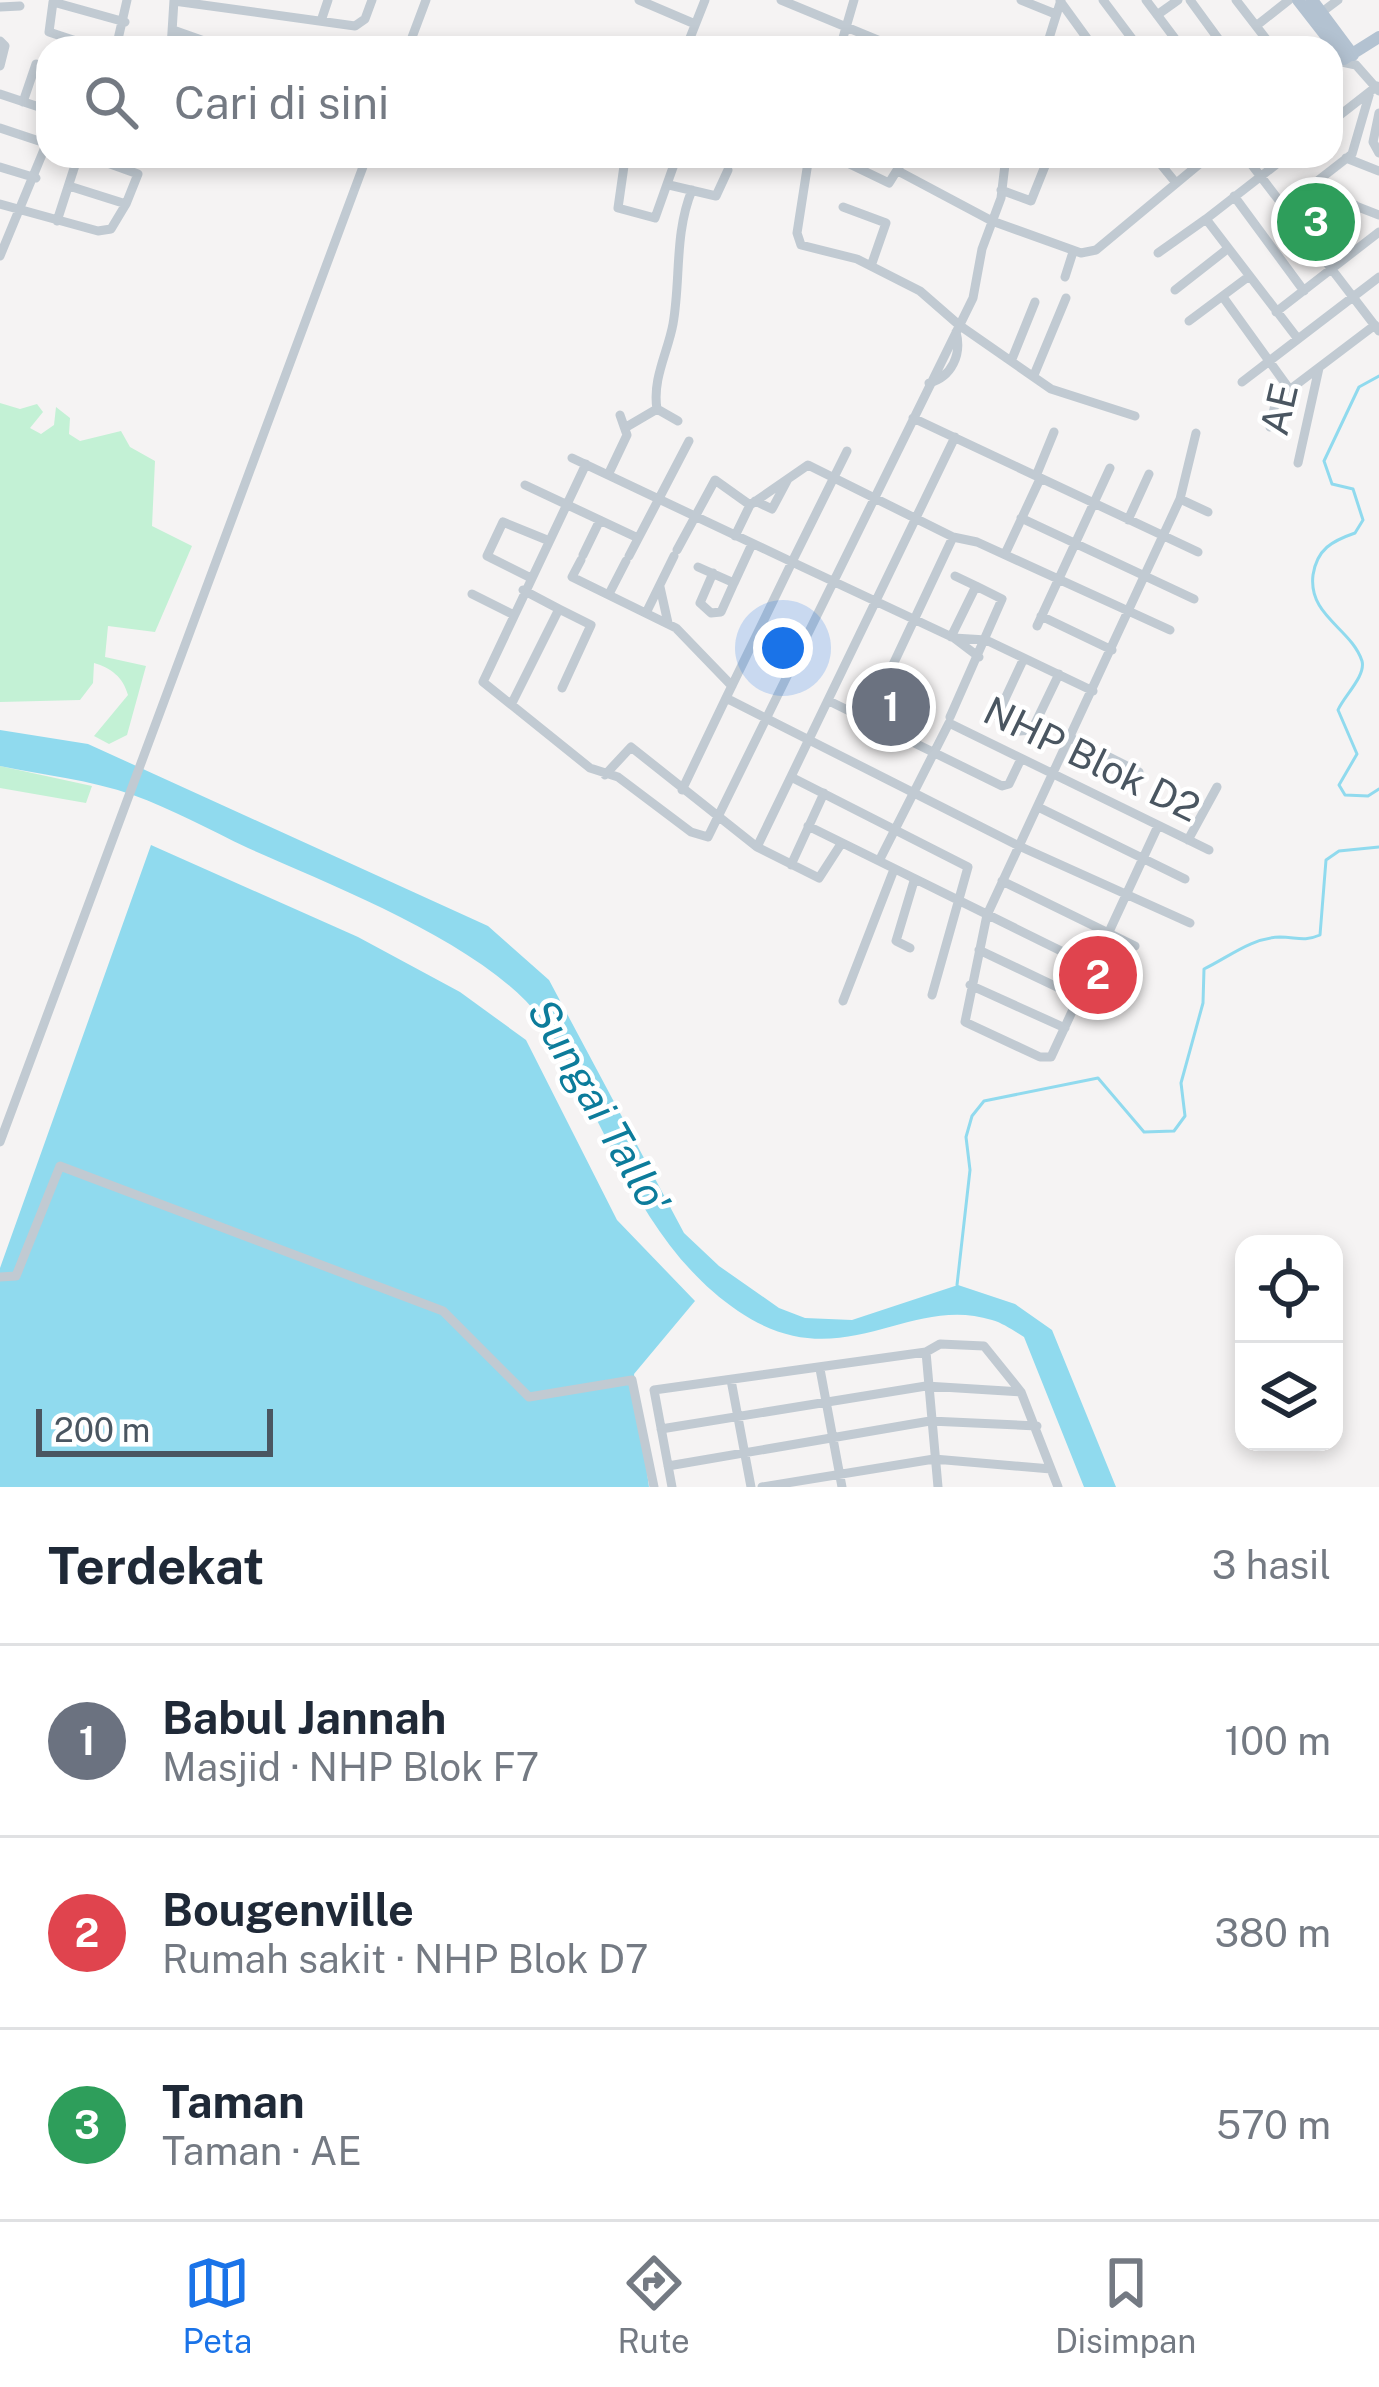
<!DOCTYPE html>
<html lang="id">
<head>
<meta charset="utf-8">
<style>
  :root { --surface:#fff; --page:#f6f6f7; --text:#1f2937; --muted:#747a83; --line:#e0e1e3; --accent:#1a73e8 }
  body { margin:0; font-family:"Public Sans",sans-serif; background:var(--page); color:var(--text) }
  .controls { position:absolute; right:36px; bottom:36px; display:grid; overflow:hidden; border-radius:24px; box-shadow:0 6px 18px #0003 }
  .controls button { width:108px; height:108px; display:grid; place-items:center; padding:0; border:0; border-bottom:3px solid var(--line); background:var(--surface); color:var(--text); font:60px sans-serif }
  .scale { position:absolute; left:36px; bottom:30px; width:237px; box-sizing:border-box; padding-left:12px; border:6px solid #4a5661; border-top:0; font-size:33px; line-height:42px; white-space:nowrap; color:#4a5661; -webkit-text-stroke:9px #fff; paint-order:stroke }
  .you { position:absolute; left:783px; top:648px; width:42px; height:42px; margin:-30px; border:9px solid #fff; border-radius:50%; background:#1a73e8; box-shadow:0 0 0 18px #1a73e833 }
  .badge { display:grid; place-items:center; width:78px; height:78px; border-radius:50%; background:var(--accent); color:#fff; font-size:39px; font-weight:700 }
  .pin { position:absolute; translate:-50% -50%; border:6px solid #fff; box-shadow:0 3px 12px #0006 }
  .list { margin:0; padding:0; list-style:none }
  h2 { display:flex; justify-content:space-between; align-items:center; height:156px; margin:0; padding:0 48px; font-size:51px }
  h2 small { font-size:39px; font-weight:400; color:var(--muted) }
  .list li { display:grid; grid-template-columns:78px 1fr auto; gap:36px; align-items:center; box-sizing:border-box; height:192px; padding:0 48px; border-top:3px solid var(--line) }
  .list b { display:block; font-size:45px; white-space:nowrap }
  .list p { margin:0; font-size:39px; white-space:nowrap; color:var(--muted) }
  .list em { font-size:39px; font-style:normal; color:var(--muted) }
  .icon { flex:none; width:66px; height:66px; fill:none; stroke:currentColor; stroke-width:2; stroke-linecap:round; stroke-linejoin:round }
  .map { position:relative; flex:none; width:1379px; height:1487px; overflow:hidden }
  .search { position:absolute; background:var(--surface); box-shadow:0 6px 18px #0003; left:36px; right:36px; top:36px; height:132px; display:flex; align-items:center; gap:30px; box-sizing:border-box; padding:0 42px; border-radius:36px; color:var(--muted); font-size:45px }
  .sheet { height:732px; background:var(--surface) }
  nav { display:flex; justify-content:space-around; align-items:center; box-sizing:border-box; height:168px; border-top:3px solid var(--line); background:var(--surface); font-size:33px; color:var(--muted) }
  nav a { display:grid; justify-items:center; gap:6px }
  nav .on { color:var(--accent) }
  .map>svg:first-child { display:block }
  .green { fill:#c3f1d5 }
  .water { fill:#90daee }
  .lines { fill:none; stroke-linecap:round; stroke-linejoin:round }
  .stream { stroke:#90daee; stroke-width:3 }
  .minor { stroke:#c1cad2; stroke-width:9 }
  .major { stroke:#b3c2d1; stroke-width:12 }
  .labels { text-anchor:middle; stroke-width:9; stroke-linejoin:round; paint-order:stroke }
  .street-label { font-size:39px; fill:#4a5661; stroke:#fff }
  .water-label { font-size:42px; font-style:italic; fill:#0c7c9b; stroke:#fff }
</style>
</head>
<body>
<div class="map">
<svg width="1379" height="1487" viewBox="0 0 1379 1487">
  <rect width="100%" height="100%" fill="#f5f3f3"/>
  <path class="green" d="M1309 194 1347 209 1313 235 1289 206Z
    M0 403 20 409 37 404 43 412 30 428 41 434 54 425 56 407 70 418 69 434 80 441 121 431 130 447 155 461 152 526 192 546 155 632 108 626 105 657 146 666 127 735 109 744 94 736 128 695C123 677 111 668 94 663L93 683 80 700 0 702Z
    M0 766 92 786 86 803 0 788Z"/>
  <path class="water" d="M0 730 88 744 488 926 549 980 684 1233 719 1266 779 1308 805 1318 852 1320 958 1285 1015 1304 1052 1330 1116 1487H1084L1024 1337C1014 1331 1003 1323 992 1320 907 1293 841 1381 738 1311 640 1244 608 1126 548 1029 498 948 334 887 248 848 210 830 172 809 133 795 91 780 43 775 0 766Z
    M151 845 358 937 460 992 526 1040 617 1220 695 1301 634 1374 649 1487H0V1268Z"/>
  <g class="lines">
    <path class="stream" d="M1379 376 1359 387 1324 461 1332 484 1353 489 1363 520 1355 533C1332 541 1317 549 1313 575 1308 616 1351 628 1362 661 1366 676 1344 696 1338 710L1357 754 1339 785 1345 795 1368 796 1379 789
      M957 1285 970 1170 966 1137 972 1116 984 1101 1098 1078 1144 1132 1174 1131 1185 1116 1181 1083 1203 1003 1204 969C1229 957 1251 938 1280 937 1296 937 1304 942 1320 935L1326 860 1339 851 1379 847"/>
    <path class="minor" d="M639 0 695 24
      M781 0 897 48
      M1021 0 1053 13
      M1103 0 1139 48
      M1146 0 1182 48
      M1190 0 1225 48
      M1236 0 1273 48
      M174 1 355 26 365 19 372 0
      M1060 1 1094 48
      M0 7 20 6
      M1322 12 1338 0
      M1157 15 1178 0
      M321 21 328 0
      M1256 26 1289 0
      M176 31 224 48
      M0 41 5 46 0 66
      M97 48 49 32 53 2 125 22
      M116 48 127 0
      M171 48 174 0
      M408 48 426 0
      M686 48 705 0
      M840 48 854 0
      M1046 48 1061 0
      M1337 61 1356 65 1379 91
      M0 94 48 110
      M23 102 36 64
      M1379 113 1373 142 1379 153
      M1331 122 1377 86
      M0 128 48 144
      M88 156 138 174 126 204
      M809 156 797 233 801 245 857 259 920 291 959 325 1051 389 1135 416
      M833 156 889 183 906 156
      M1154 156 1176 183
      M1245 156 1379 331
      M1287 156 1206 219 1298 339
      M1346 158 1379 171
      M624 166 618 208 655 218 677 156
      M0 167 36 178
      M898 171 992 221 1081 253 1096 250 1209 156
      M669 185 716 196 728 170
      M1307 187 1379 215
      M1001 190 1031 201 1049 156
      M1234 196 1304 291
      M0 204 98 231 111 229 126 204 69 186
      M843 207 886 223 871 266
      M1284 207 1352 154 1370 92
      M57 221 78 156
      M1312 242 1355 205
      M1158 253 1206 219
      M0 256 48 140
      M1065 277 1073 252
      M1175 290 1226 250
      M1223 297 1290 390
      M1276 312 1379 232
      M1189 321 1248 277
      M1012 359 1035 302
      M1034 375 1066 298
      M1242 382 1379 277
      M929 383C952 377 962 354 956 332
      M913 418 1198 552
      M678 421 657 409C652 379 668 352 673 324 681 279 674 234 692 190
      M628 426 657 409
      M1270 427 1276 400 1375 325
      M572 458 792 562 847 451
      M1298 463 1319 368
      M586 464 483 682 590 768 618 777 691 832 708 837 973 298 982 249 1001 198 1006 156
      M608 475 627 435 620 415
      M1036 476 1054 432
      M525 485 638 538
      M1180 499 1208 512
      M755 501 772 509 788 479
      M1021 518 1194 599
      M1128 520 1149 474
      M735 536 750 505
      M677 550 715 480 750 505 808 465 953 537
      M1005 554 1040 479
      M583 555 600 520
      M629 556 689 441
      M581 560 572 577 676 628 732 686
      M698 567 734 583 752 544
      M713 573 700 603 711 613 721 612 734 583
      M955 576 976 586
      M529 577 487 556 503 522 547 540
      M660 587 668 623
      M472 594 512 614
      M609 594 626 561
      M559 609 591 625 562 688
      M647 611 674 556
      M1041 616 1112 650
      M1037 626 1110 468
      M954 638 986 640 1093 691
      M1024 658 997 716 1020 731 1032 730 1059 674
      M726 698 792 562 954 638 979 657
      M829 701 1002 786 1009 784 1021 759
      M512 703 559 609 523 590
      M950 717 1002 599 976 586 951 637
      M867 720 953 537 977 542 1170 630
      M1071 738 1139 772
      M605 775 631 747 757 847 819 878 841 844
      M793 778 968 867 932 995
      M682 790 726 698 1019 846 1190 923
      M1038 807 1185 879
      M808 826 879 861 949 723 1209 850
      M1158 826 1051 1057H1040L965 1022 987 915 1180 499 1196 433
      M1188 840 1217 787
      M757 847 955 437
      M879 861 1120 980
      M791 865 824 793
      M1002 881 1135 946
      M910 948 896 941 914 881
      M979 950 1080 998
      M970 985 1065 1028
      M843 1001 893 872
      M0 1142 367 156
      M0 1277 16 1276 60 1166 443 1311 529 1397 632 1380 654 1487
      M926 1352 938 1487
      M820 1369 842 1487
      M731 1380 751 1487
      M661 1429 926 1386 1021 1392
      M668 1466 930 1421 1037 1426
      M672 1487 654 1390 926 1352 940 1344 984 1346 1021 1392 1058 1487
      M762 1487 934 1459 1051 1469"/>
    <path class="major" d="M1298 0 1344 59 1379 37
      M1312 0 1353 55"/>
  </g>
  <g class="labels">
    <g class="street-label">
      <text transform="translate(1279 409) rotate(-77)" y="14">AE</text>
      <text transform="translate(1092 759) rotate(26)" y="14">NHP Blok D2</text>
    </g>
    <g class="water-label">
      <text transform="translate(599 1106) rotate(60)" y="15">Sungai Tallo'</text>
    </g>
  </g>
</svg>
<div class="controls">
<button><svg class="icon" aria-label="locate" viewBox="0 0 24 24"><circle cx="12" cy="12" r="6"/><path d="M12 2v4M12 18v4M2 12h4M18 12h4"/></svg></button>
<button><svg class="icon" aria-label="layers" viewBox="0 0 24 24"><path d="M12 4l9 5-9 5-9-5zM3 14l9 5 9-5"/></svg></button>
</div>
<div class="scale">200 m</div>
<div class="you"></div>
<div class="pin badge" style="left:891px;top:707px;background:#6b7280">1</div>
<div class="pin badge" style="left:1098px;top:975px;background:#e0444e">2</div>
<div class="pin badge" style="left:1316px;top:222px;background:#2e9e5b">3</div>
<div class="search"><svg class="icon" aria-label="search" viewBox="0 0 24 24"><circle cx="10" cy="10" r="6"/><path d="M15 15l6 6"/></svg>Cari di sini</div>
</div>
<section class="sheet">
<h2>Terdekat<small>3 hasil</small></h2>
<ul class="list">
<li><span class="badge" style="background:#6b7280">1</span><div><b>Babul Jannah</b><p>Masjid · NHP Blok F7</p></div><em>100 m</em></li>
<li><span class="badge" style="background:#e0444e">2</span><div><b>Bougenville</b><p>Rumah sakit · NHP Blok D7</p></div><em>380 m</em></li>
<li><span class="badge" style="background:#2e9e5b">3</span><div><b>Taman</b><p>Taman · AE</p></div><em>570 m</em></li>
</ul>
</section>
<nav>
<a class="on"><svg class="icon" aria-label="map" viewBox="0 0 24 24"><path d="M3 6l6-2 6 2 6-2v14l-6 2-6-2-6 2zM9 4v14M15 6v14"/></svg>Peta</a>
<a><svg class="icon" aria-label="directions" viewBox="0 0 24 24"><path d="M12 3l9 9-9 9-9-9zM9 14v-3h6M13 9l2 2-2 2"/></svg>Rute</a>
<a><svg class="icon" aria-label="saved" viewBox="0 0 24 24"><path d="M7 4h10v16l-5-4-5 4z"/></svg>Disimpan</a>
</nav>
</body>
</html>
